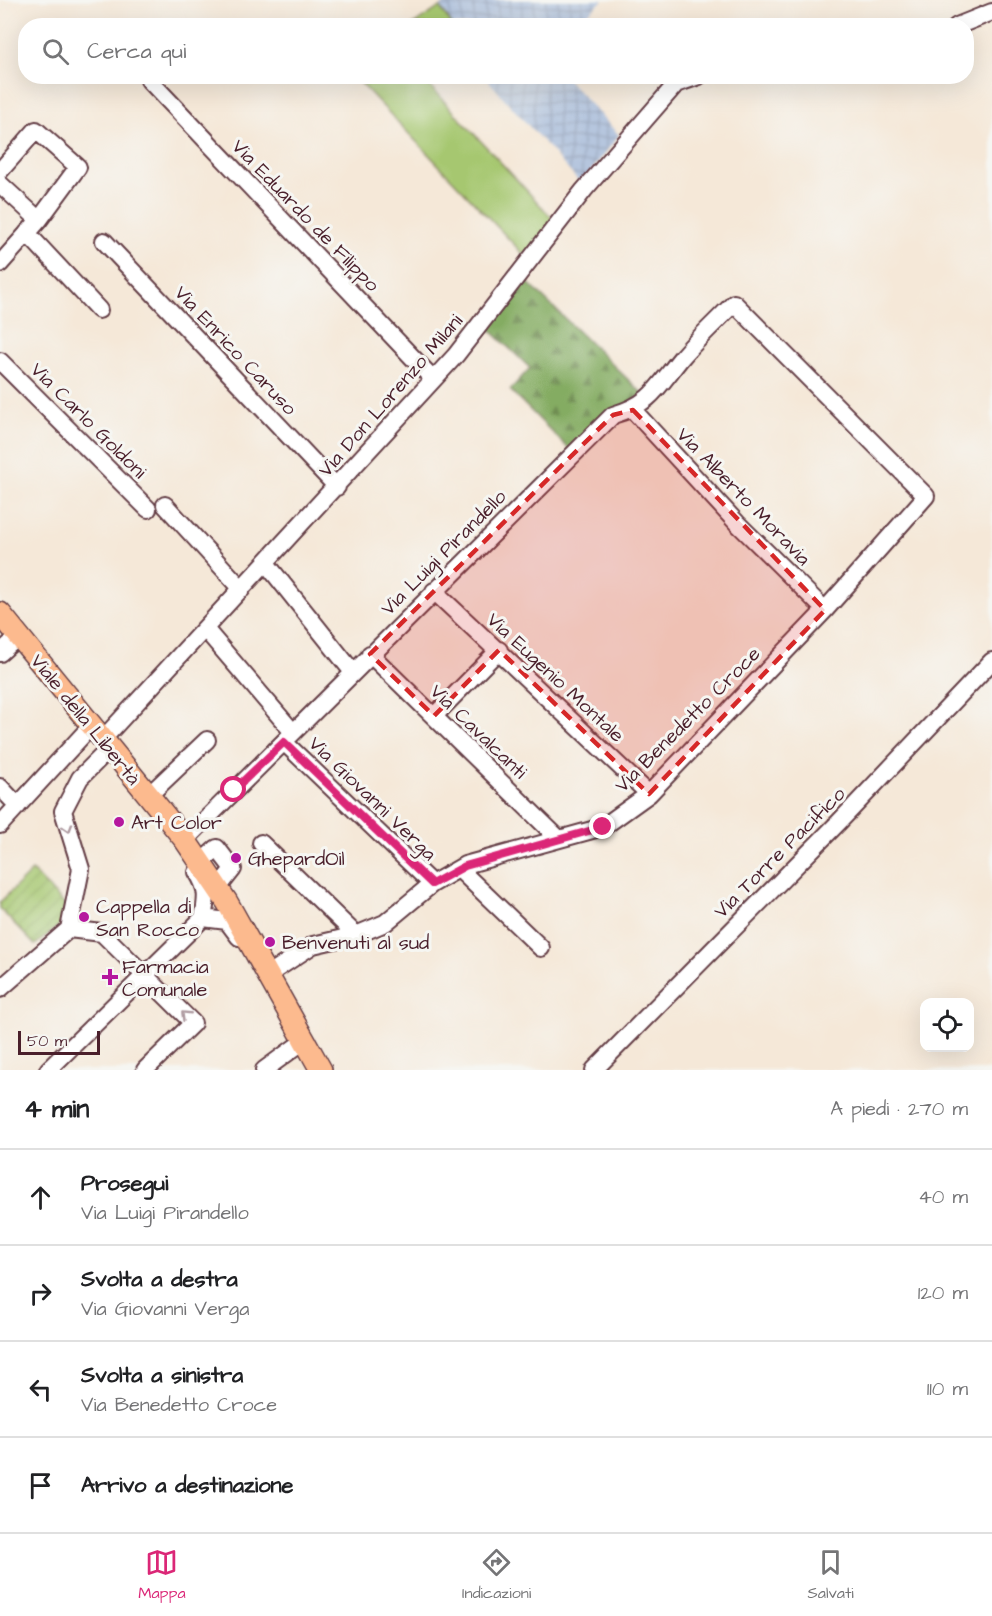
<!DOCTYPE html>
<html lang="it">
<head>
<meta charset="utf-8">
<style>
  :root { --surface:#fff; --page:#f2f2f2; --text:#202124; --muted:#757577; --line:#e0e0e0; --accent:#db2777 }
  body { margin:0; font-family:"Architects Daughter",sans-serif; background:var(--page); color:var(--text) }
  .controls { position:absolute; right:18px; bottom:18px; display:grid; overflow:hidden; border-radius:12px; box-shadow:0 6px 24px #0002 }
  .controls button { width:54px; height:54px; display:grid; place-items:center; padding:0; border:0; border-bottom:2px solid var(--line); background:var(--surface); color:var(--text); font:30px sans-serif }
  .scale { position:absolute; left:18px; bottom:15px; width:82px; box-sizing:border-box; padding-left:6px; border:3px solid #4a1f2b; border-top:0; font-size:16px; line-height:21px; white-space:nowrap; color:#4a1f2b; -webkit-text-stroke:4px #f6f6f2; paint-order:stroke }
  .stop { position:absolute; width:18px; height:18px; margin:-14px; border:4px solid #db2777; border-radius:50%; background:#fff }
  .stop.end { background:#db2777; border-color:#fff; box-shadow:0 2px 6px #0008 }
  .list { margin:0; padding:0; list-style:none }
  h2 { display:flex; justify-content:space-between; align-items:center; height:78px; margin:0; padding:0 24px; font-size:26px }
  h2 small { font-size:20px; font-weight:400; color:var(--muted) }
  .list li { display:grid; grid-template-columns:39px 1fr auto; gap:18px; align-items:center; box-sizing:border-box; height:96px; padding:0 24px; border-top:2px solid var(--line) }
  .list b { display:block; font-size:22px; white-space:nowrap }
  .list p { margin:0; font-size:20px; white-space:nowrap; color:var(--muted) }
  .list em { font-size:20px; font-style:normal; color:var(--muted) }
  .icon { flex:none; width:33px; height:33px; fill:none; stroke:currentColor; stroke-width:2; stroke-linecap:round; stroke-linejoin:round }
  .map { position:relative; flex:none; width:992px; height:1070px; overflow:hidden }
  .search { position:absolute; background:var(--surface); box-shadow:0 6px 24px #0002; left:18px; right:18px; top:18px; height:66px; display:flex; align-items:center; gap:15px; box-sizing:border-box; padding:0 21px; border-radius:24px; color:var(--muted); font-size:22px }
  .sheet { height:462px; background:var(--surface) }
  nav { display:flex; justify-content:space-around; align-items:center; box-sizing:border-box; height:84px; border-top:2px solid var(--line); background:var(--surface); font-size:16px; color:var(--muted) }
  nav a { display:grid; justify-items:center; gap:3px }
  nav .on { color:var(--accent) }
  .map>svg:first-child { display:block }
  .industrial { fill:url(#industrial-grid) }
  .grass { fill:#a6c770; stroke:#78734e; stroke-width:1.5 }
  .forest { fill:url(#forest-firs); stroke:#676646; stroke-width:1.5 }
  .garden { fill:url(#garden-furrows); stroke:#78734e; stroke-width:1.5 }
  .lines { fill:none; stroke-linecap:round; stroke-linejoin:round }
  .minor-casing { stroke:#643d45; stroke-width:20 }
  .major-casing { stroke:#643d45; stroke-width:24 }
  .minor { stroke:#fff; stroke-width:16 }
  .major { stroke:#fcba8e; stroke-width:21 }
  .oneway { stroke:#ae9aa0 }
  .route { stroke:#db2777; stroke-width:8 }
  .marked { fill:#d62828; fill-opacity:0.2; stroke:#d62828; stroke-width:4.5; stroke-dasharray:12 8; stroke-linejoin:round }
  .poi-dot { fill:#b5179e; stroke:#f6f6f2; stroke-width:2 }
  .labels { text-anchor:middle; stroke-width:6; stroke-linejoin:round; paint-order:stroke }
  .street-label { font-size:20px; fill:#4a1f2b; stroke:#f6f6f2 }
  .poi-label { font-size:20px; fill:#4a1f2b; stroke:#f6f6f2; text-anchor:start }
</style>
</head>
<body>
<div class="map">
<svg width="992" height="1070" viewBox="0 0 992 1070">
  <defs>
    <pattern id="industrial-grid" width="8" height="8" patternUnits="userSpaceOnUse" patternTransform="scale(1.5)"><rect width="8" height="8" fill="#b6c6de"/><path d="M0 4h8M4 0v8" fill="none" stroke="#9eaabf"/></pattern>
    <pattern id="forest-firs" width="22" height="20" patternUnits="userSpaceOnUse" patternTransform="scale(1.5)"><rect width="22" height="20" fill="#84ac62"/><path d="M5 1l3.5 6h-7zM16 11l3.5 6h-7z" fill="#6e8b51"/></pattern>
    <pattern id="garden-furrows" width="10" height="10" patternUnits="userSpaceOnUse" patternTransform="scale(1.5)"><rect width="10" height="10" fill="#a6c770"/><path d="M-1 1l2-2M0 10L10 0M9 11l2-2" fill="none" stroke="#90aa61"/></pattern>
  </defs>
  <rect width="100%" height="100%" fill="#f6f6f2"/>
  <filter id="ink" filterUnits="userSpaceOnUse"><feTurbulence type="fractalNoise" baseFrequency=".0167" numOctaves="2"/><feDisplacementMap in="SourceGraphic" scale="12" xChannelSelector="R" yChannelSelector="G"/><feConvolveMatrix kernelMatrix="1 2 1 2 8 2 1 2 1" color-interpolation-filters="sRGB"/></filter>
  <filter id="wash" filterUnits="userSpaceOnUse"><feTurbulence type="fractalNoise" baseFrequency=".008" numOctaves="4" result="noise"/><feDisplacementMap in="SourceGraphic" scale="24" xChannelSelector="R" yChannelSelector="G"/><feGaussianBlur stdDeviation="1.35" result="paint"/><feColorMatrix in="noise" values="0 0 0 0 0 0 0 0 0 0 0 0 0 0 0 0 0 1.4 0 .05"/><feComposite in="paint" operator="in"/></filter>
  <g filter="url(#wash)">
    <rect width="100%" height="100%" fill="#f5e8d8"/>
    <path class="industrial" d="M448 0H603L574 26 452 25 440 7Z
      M485 77H565L619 135 581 184Z"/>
    <path class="grass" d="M440 7 452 25H413Z
      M355 77H439L429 85 554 220 526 257Z"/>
    <path class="forest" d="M522 277 643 394 571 451 510 390 530 368 485 325Z"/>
    <path class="garden" d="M32 871 67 907 61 924 35 945 0 909V902Z"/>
  </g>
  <g filter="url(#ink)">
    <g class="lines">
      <g class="minor-casing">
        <path id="minor" d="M957 26 992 12
          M149 80 433 379
          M0 171 36 130 78 167 39 220 0 264
          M0 184 39 220
          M27 233 99 310
          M104 241 337 487
          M0 361 148 509
          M633 410 737 523 825 610
          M165 505 242 589
          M266 563 352 671
          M434 591 649 794
          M206 630 292 731
          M0 653 19 636
          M370 654 559 839
          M434 716 499 650
          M103 739 456 355 584 190 676 84 699 76
          M284 742 432 884
          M0 787 18 806
          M148 796 207 740
          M0 825 92 725
          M185 840 613 415C652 404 658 386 682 357 698 338 717 321 734 303L926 496 825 610 649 794 603 827 465 865 432 884 385 923 356 935 313 945 269 974
          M261 843 356 935
          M200 863 217 848 233 869 218 888
          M459 869 541 948
          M203 918 227 921 239 937
          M69 929 102 933 193 1023 145 1070
          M0 989 69 929 81 869 63 811 80 778 110 748
          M48 1070 203 918C207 898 208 889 197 872
          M264 1070 305 1040
          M594 1070 839 822 992 661"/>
      </g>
      <g class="major-casing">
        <path id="major" d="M0 613 185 840 227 902 321 1070"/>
      </g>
      <use href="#minor" class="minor"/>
      <use href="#major" class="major"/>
    </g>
    <defs><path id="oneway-chevron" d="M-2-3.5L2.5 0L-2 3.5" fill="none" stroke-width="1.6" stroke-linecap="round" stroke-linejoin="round" transform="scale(1.5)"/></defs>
    <g class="oneway">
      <use href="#oneway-chevron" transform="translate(68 828) rotate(73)"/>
      <use href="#oneway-chevron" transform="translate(185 1015) rotate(-136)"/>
    </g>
  </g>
  <g class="lines" filter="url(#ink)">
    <path class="route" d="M234 790 284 742 432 884 465 866 603 827"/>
  </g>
  <path class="marked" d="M633 410 825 610 649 794 499 650 434 716 370 654 613 415Z"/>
  <g class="poi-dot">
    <circle cx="119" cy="822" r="6"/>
    <circle cx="236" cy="858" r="6"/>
    <circle cx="84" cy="917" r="6"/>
    <circle cx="270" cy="942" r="6"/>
    <path d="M107 968h6v6h6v6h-6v6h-6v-6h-6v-6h6z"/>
  </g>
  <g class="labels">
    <g class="street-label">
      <text transform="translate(306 215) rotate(46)" y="7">Via Eduardo de Filippo</text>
      <text transform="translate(236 350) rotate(47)" y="7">Via Enrico Caruso</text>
      <text transform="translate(390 395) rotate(-49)" y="7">Via Don Lorenzo Milani</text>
      <text transform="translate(89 420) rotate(45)" y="7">Via Carlo Goldoni</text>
      <text transform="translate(744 496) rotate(46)" y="7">Via Alberto Moravia</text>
      <text transform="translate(443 552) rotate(-45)" y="7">Via Luigi Pirandello</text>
      <text transform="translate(556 677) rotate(43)" y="7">Via Eugenio Montale</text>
      <text transform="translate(86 719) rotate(51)" y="7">Viale della Libertà</text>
      <text transform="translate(687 719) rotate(-45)" y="7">Via Benedetto Croce</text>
      <text transform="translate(479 731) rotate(44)" y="7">Via Cavalcanti</text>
      <text transform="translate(373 798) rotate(44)" y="7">Via Giovanni Verga</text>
      <text transform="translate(779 852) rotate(-45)" y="7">Via Torre Pacifico</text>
    </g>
    <g class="poi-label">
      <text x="131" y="829">Art Color</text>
      <text x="248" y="865">GhepardOil</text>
      <text x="96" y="913">Cappella di<tspan x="96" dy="23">San Rocco</tspan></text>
      <text x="282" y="949">Benvenuti al sud</text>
      <text x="122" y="973">Farmacia<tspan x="122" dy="23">Comunale</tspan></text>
    </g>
  </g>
</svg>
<div class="controls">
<button><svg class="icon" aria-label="locate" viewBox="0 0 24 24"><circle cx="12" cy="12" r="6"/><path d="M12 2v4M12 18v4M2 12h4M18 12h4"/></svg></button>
</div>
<div class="scale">50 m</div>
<div class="stop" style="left:234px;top:790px"></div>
<div class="stop end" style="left:603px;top:827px"></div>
<div class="search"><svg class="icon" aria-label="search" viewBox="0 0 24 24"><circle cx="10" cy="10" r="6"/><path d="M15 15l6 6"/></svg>Cerca qui</div>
</div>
<section class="sheet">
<h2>4 min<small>A piedi · 270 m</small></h2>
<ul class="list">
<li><svg class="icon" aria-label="ahead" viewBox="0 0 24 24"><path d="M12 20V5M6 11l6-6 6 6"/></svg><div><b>Prosegui</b><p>Via Luigi Pirandello</p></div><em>40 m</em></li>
<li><svg class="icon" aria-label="right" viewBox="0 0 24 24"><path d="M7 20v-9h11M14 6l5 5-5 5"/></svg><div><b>Svolta a destra</b><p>Via Giovanni Verga</p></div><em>120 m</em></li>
<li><svg class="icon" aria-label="left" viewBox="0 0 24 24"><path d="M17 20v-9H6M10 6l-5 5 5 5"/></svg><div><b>Svolta a sinistra</b><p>Via Benedetto Croce</p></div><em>110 m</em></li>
<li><svg class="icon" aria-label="arrive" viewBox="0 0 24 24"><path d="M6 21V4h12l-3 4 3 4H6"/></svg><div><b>Arrivo a destinazione</b></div></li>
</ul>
</section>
<nav>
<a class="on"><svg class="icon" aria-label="map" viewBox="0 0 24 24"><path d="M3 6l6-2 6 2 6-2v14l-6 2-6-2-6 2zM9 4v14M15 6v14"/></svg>Mappa</a>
<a><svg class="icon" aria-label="directions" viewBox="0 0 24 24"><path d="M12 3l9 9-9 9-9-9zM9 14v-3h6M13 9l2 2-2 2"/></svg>Indicazioni</a>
<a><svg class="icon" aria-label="saved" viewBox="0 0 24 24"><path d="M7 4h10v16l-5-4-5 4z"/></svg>Salvati</a>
</nav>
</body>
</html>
